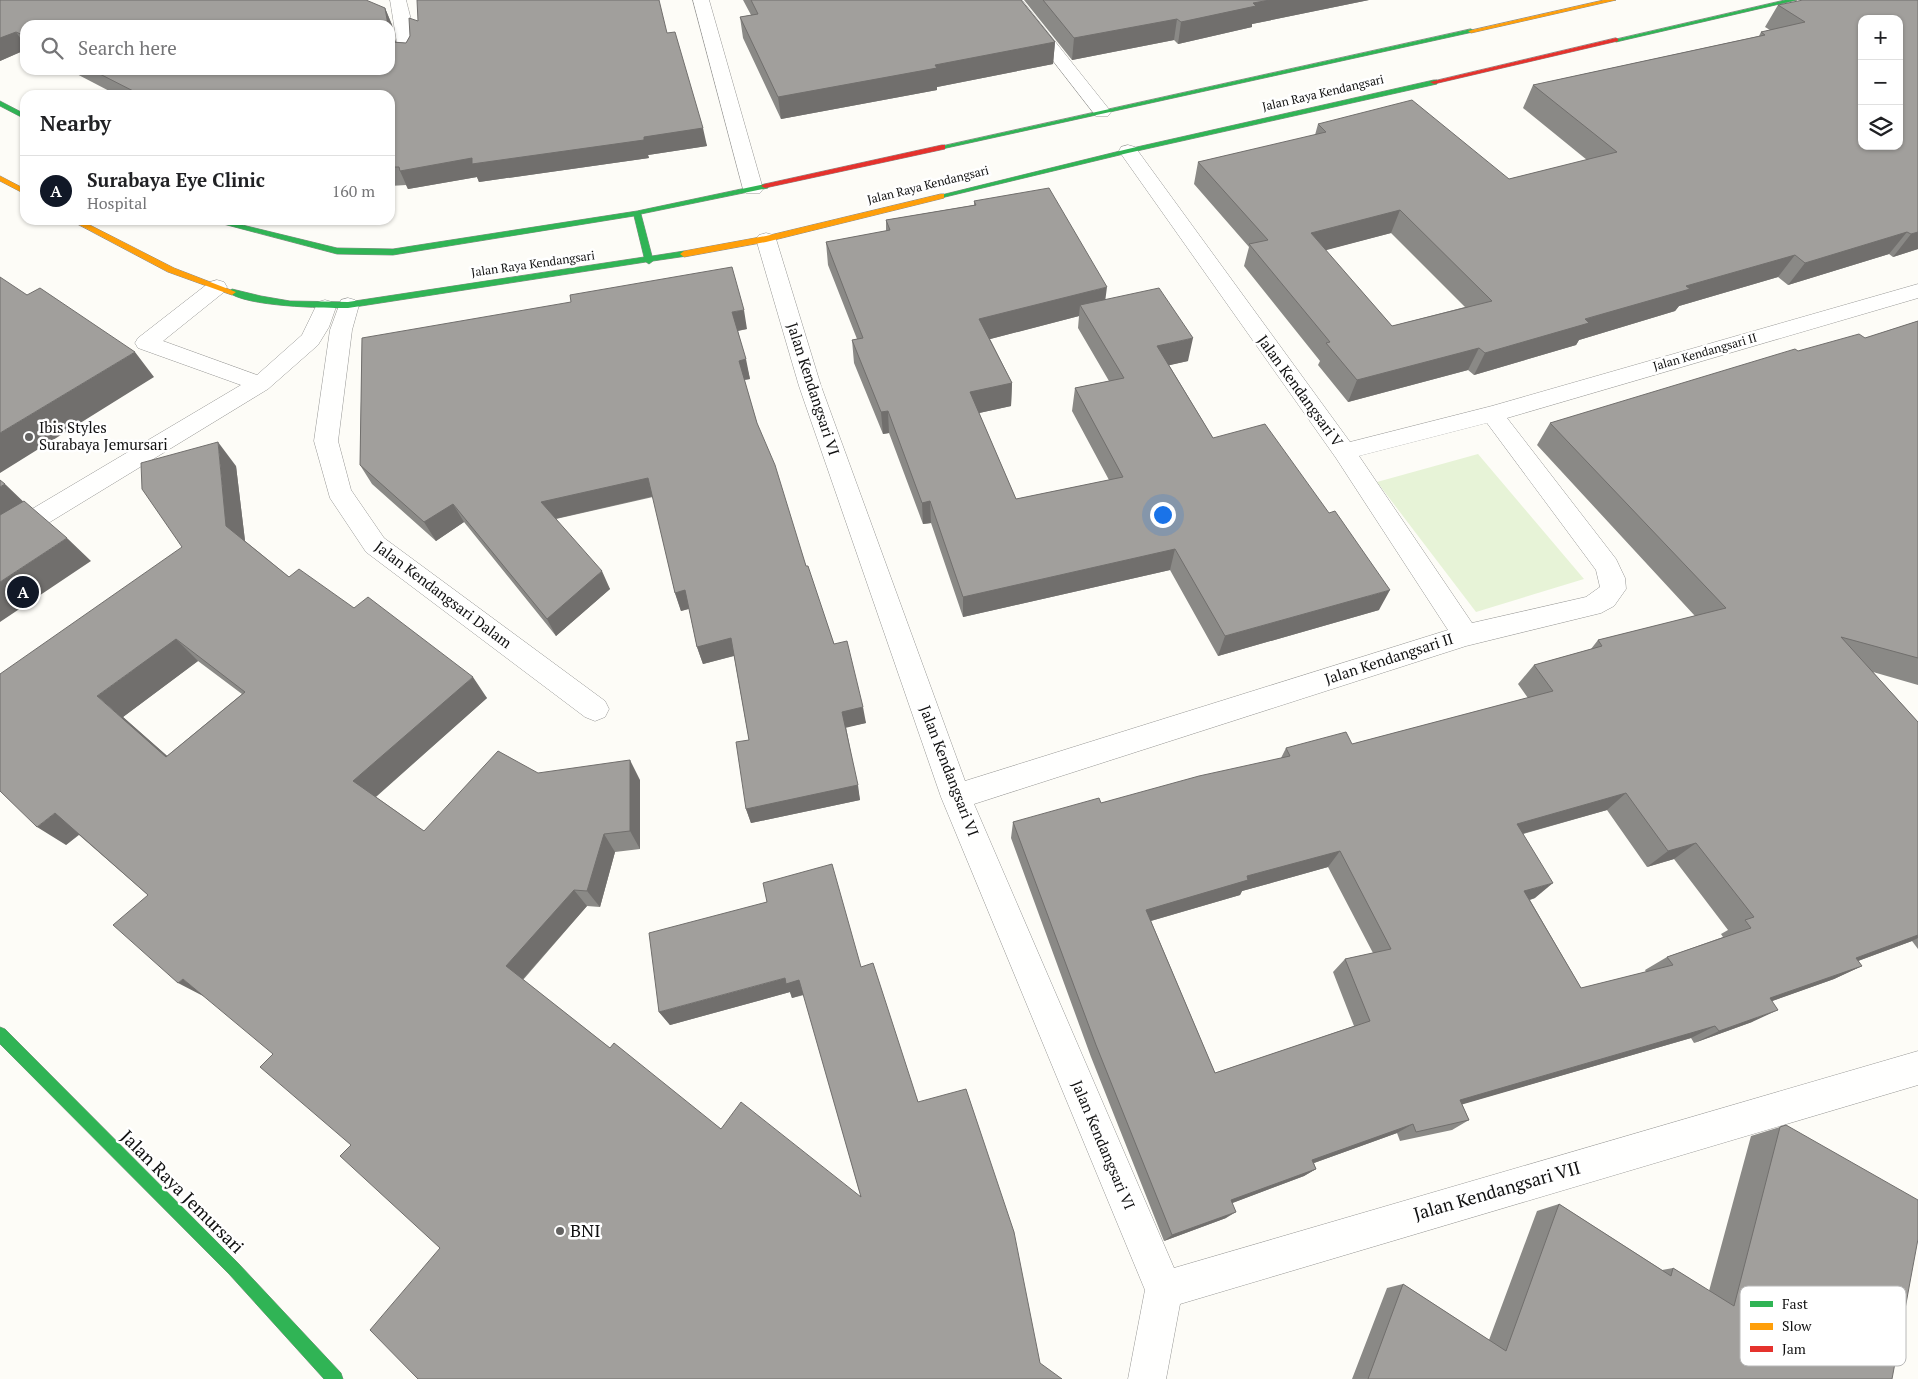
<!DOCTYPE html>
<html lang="en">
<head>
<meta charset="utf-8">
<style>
  :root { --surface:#fff; --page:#f6f6f6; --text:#202124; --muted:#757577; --line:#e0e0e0; --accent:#111827 }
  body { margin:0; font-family:"PT Serif",serif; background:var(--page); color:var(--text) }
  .controls { position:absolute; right:15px; top:15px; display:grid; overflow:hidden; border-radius:10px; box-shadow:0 1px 4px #0004 }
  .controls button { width:45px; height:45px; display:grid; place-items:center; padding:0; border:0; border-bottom:1px solid var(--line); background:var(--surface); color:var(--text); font:25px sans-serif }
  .you { position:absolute; left:1162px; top:514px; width:18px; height:18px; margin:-12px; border:4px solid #fff; border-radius:50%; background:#1a73e8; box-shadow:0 0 0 8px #1a73e833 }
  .badge { display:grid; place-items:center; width:32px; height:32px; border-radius:50%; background:var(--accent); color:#fff; font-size:16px; font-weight:700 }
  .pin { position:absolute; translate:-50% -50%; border:2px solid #fff; box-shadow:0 1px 5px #0006 }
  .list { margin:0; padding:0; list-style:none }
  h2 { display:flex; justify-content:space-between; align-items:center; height:65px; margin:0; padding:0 20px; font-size:21px }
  h2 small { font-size:16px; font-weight:400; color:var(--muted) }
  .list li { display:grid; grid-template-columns:32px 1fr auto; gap:15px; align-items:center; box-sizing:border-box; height:70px; padding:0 20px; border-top:1px solid var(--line) }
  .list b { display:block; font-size:19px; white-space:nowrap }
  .list p { margin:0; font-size:16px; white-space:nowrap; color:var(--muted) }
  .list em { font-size:16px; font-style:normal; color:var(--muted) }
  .icon { flex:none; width:28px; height:28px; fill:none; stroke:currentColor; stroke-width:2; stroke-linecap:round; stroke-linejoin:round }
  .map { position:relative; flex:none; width:1918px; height:1379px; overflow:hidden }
  .search { position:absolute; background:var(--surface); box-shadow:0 1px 4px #0004; left:20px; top:20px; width:375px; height:55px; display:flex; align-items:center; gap:12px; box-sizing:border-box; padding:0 18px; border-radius:15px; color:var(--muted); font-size:19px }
  .panel { position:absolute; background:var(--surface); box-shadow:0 1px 4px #0004; left:20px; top:90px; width:375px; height:135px; border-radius:15px }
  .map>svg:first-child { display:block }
  .green { fill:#e7f3d7 }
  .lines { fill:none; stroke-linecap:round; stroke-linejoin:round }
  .lane-casing { stroke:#979795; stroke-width:1 }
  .street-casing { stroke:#979795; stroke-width:1 }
  .fast-casing { stroke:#8e8d8b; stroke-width:1 }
  .slow-casing { stroke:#8e8d8b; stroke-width:1 }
  .jam-casing { stroke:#8e8d8b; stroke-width:1 }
  .lane { fill:#fffffe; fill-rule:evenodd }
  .street { fill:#fffffe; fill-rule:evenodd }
  .fast { fill:#30b455; fill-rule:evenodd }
  .slow { fill:#ff9f0a; fill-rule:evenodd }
  .jam { fill:#e5322d; fill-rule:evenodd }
  .wall { fill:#8a8986; fill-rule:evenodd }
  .shaded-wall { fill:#716f6d }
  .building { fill:#a19f9c; stroke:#716f6d; fill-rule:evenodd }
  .poi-dot { fill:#646362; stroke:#fff; stroke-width:2 }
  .labels { text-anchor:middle; stroke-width:5; stroke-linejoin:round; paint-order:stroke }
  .far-street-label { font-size:12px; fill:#111; stroke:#fff }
  .street-label { font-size:15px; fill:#111; stroke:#fff }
  .poi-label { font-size:15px; fill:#111; stroke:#fff; text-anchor:start }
  .near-street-label { font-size:18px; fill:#111; stroke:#fff }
  .near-poi-label { font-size:18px; fill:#111; stroke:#fff; text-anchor:start }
  .key { fill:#fff; stroke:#b8b8b8; stroke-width:1 }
  .key-label { font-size:14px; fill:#111 }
</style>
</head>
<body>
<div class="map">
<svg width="1918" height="1379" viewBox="0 0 1918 1379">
  <rect width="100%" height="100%" fill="#fdfcf7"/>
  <path class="green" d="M1478 454 1584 579 1476 612 1377 482Z"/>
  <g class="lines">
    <g class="lane-casing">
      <path id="lane" d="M217 280 224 282 227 287 224 292 163 341 257 375 302 335 318 302 325 300 332 302 336 307 329 327 318 345 268 389 9 547 0 550V528L241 385 138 348 135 343 138 338 210 282Z"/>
    </g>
    <g class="street-casing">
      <path id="street" d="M390 0H406C409 13 420 48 413 59H401C398 54 392 10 390 0Z
        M693 0H709L763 189 760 193H746L743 189Z
        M1006 0H1022L1108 108 1111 112 1108 116H1096Z
        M1128 145 1135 147 1350 442 1492 406 1918 284V298L1507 418 1616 559 1625 578 1626 589 1614 606 1601 613 1466 646 974 804 1174 1268 1918 1051V1085L1180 1304 1166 1379H1128L1145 1290 941 797 799 386 756 239 759 235 766 233 773 235 776 239 821 386 965 781 1448 630 1336 458 1119 151 1121 147ZM1487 423 1596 570 1600 587 1586 597 1472 623 1359 456Z
        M348 298 355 300 359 305 352 330 338 441 351 490 384 538 605 701 609 709 605 717 595 721 585 717 366 552 330 498 314 441 330 330 341 300Z"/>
    </g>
    <g class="fast-casing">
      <path id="fast" d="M1785 0H1797L1616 42 1613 40Z
        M1471 29 1474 31 1473 32 942 149 938 147Z
        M1434 80H1437V84L1128 153 941 198 937 196 1128 149Z
        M0 101 25 114V119L0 106Z
        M765 184H768V188L641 214 652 256 684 251 688 254 687 256 653 261 649 264 646 262 348 308C323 308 246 307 228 292L232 289 261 296 290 301 348 302 644 257 634 216 393 255 337 254 208 220H222L337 248 393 249 637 211Z
        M0 1027 5 1029 239 1264 341 1373 343 1379H324L229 1274 0 1044Z"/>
    </g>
    <g class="slow-casing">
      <path id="slow" d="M1604 0H1616L1471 33 1468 31Z
        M0 176 25 189V194L0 181Z
        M941 194H944V198L766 242 684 257 680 254 684 251 766 236Z
        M70 220H80L174 268 236 292 232 295 229 294 168 272Z"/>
    </g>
    <g class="jam-casing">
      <path id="jam" d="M1616 38 1618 39V41L1434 84 1430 82Z
        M942 145H945V149L765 188 761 186 765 184Z"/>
    </g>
    <use href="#lane" class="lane"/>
    <use href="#street" class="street"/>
    <use href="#fast" class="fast"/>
    <use href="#slow" class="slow"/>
    <use href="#jam" class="jam"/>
  </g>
  <path class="wall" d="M0 0 385 8 392 25 396 42 406 43 418 21 667 33 707 146 648 155 649 158 479 182 477 177 408 189 406 185 390 186V95H117L69 70H390L25 25V50L0 61Z
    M743 0H1021L1055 42 1053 64 937 87V90L781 119 743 38 740 17 751 15Z
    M1024 0H1369L1252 24V27L1178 44 1174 40 1072 60Z
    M1918 0V249L1893 257 1889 254 1788 285 1778 277 1679 306 1675 311 1579 340 1576 345 1474 375 1468 370 1348 402 1318 365 1320 361 1244 266 1249 247 1194 184 1198 162 1315 135 1318 124 1509 179 1587 160 1523 108 1533 85 1759 36 1761 32 1770 30 1765 27 1778 5ZM1391 233 1465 307 1392 326 1325 250Z
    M974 201 1188 361 1169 365 1213 438 1379 610 1218 656 1170 570 963 617 931 523 923 524 889 433 883 434 854 363 852 340 857 339 828 265 826 242 886 231V220L974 205ZM1079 316 1078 328 1109 381 1075 388 1072 411 1109 480 1016 499 979 413 1011 406 1012 383 990 339Z
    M1918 321V685L1873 672 1918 722V949L1912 941 1858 961 1862 966 1834 979 1772 1001 1752 1022 1694 1043 1691 1038 1462 1104 1469 1120 1452 1130 1400 1141 1397 1133 1314 1163 1316 1169 1304 1176 1232 1203 1226 1218 1164 1241 1091 1057 1011 838 1013 822 1101 803 1281 758 1286 748 1352 744 1528 698 1518 684 1534 665 1591 649 1598 640 1695 616 1537 445 1550 423 1798 351 1865 338ZM1607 810 1647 867 1674 859 1728 930 1721 934 1723 937 1667 957 1645 970 1646 972 1581 988 1530 900 1535 898 1523 834ZM1328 867 1373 953 1345 959 1333 972 1354 1026 1215 1073 1151 921 1240 895 1242 891Z
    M747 329 738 331 750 379 744 380 757 423 806 566 834 644 866 723 846 727 860 800 751 823 746 809 749 740 734 656 703 664 697 647 689 609 681 611 675 593 653 497 556 519 610 589 556 636 464 522 436 541 372 484 360 465 362 338Z
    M236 466 245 541 289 577 354 608 487 698 376 797 424 831 538 773 640 780V849L615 852 600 907 587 906 523 980 610 1048 721 1129 861 1197 804 995 792 998 790 992 670 1025 659 1012 861 967 918 1102 1014 1232 440 1248 273 1054 148 895 79 835 66 845 182 547ZM198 661 242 694 167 756 123 717Z
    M1786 1125 1892 1379H1352L1387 1288 1403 1284 1489 1340 1537 1211 1559 1204 1662 1270 1673 1268 1709 1291 1751 1136Z"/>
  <path class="shaded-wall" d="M1270 0H1369L1252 24V27L1178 44 1181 22 1253 3Z
    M385 8 392 25 399 60 392 42 390 33V25H388Z
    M1177 19 1174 40 1072 60 1074 38Z
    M16 32 25 45V50L0 61V38Z
    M1055 42 1053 64 937 87V90L781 119 778 97 935 65Z
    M703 128 707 146 648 155 649 158 479 182 477 177 408 189 400 171 472 158Z
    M1400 210 1391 233 1304 256 1311 233Z
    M1907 232 1889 254 1788 285 1805 263Z
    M1918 232V249L1893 257 1911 234Z
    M1795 255 1778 277 1679 306 1675 311 1579 340 1576 345 1474 375 1485 353 1686 286Z
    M1107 287 1104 310 1080 305 1079 316 979 342V319Z
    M744 310 747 329 736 331 732 312Z
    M1193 338 1188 361 1153 369 1157 346Z
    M1479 348 1468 370 1348 402 1357 380Z
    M135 352 154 377 0 473V433Z
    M746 359 750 379 743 380 739 361Z
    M1012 383 1011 406 970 415V392Z
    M888 411 889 433 883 434 881 412Z
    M218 442 236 466 246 549 226 526Z
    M648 478 654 496 550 520 541 502Z
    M5 484 30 508 0 526V487Z
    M930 501 931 523 923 524 922 503Z
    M453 504 464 522 436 541 424 522Z
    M67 538 91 561 0 622V582Z
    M1175 549 1170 570 963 617V597Z
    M602 571 610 589 556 636 547 619Z
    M685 590 691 608 681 611 675 593Z
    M1390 590 1379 610 1218 656 1225 636Z
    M731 638 737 655 703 664 697 647Z
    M176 639 198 661 123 717 190 776 166 757 97 696Z
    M473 677 487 698 372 800 353 781Z
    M863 707 866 723 845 728 842 712Z
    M630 760 640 780V849L630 831Z
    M858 785 860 800 751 823 746 809Z
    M1626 793 1607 810 1500 840 1517 824Z
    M55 813 83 831 66 845 37 827Z
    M604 834 615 852 600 907 587 891Z
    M1696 843 1674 859 1647 867 1668 851Z
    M1340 851 1328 867 1242 891 1240 895 1140 924 1146 910 1247 876Z
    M1553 883 1535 898 1507 906 1524 891Z
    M574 890 587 906 521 981 506 966Z
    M1918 935V938L1912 941 1828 972 1856 958Z
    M1862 966 1834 979 1744 1011 1770 998Z
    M785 978 799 980 805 994 792 998 790 992 670 1025 659 1012Z
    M183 979 205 997 178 983Z
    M1778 1010 1752 1022 1694 1043 1719 1031Z
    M1715 1026 1691 1038 1443 1110 1460 1100Z
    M1413 1124 1397 1133 1300 1168 1312 1160Z
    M1316 1169 1304 1176 1222 1207 1231 1200Z
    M1236 1212 1226 1218 1164 1241 1172 1235Z"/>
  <path class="building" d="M0 0H366L385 8 388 25H25V36L16 32 0 38Z
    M417 0H659L667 33 675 32 703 128 644 137V140L472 164V158L400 171 399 167H390V95H141L92 70H390V33L392 42 406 43 410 36 409 18 418 21Z
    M751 0H1021L1055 42 935 65 937 68 778 97 740 17 758 14Z
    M1043 0H1270L1253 3 1256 6 1181 22 1177 19 1074 38Z
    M1803 0H1918V232L1911 234 1907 232 1805 263 1795 255 1686 286 1690 289 1585 319 1589 323 1485 353 1479 348 1357 380 1326 343 1330 342 1249 244 1268 240 1198 162 1326 132 1318 124 1412 100 1509 179 1617 152 1533 85 1765 35 1761 32 1805 22 1778 5ZM1862 19H1899V146H1862ZM1400 210 1492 301 1392 326 1311 233Z
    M1049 188 1107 287 979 319 1012 383 970 392 1016 499 1123 477 1075 388 1124 378 1080 305 1159 288 1193 338 1157 346 1213 438 1265 424 1329 513 1335 511 1390 590 1225 636 1175 549 963 597 930 501 922 503 888 411 881 412 852 340 863 338 826 242 890 230 886 220 976 205 974 201Z
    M732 267 744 310 732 312 746 359 739 361 757 423 775 465 806 566H808L834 644 847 641 863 707 842 712 858 785 746 809 736 742 749 740 731 638 697 647 685 590 675 593 648 478 541 502 602 571 547 619 453 504 424 522 360 465 362 338 571 302 570 295Z
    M0 277 27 295 40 288 135 352 0 433Z
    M1918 321V658L1841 637 1918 722V935L1856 958 1862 966 1770 998 1778 1010 1719 1031 1715 1026 1460 1100 1469 1120 1416 1132 1413 1124 1312 1160 1316 1169 1231 1200 1236 1212 1172 1235 1096 1045 1013 822 1099 798 1101 803 1199 776 1290 756 1286 748 1346 732 1352 744 1553 691 1534 665 1602 646 1598 640 1726 608 1550 423 1795 349 1798 351 1859 334 1865 338ZM1626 793 1668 851 1696 843 1754 917 1745 920 1751 928 1667 957 1673 965 1581 988 1524 891 1553 883 1517 824ZM1340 851 1391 949 1345 959 1370 1021 1215 1073 1146 910 1248 880 1247 876Z
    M218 442 226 526 289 577 299 569 354 608 368 597 473 677 353 781 424 831 498 751 538 773 630 760V831L604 834 587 891 574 890 506 966 610 1048 614 1043 721 1129 741 1102 861 1197 799 980 786 984 785 978 659 1012 649 933 767 902 763 883 832 864 861 967 873 963 918 1102 966 1089 1014 1232 1040 1363 1062 1379H418L370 1330 440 1248 340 1156 351 1145 260 1067 273 1054 183 979 178 983 113 925 148 895 55 813 37 827 0 791V674L182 547 142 489 141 463ZM176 639 245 692 166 757 97 696Z
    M0 480 5 484 0 487Z
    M24 501 67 538 0 582V515Z
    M1786 1125 1918 1200V1239L1892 1379H1368L1403 1284 1506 1351 1559 1204 1671 1276 1673 1268 1734 1306 1780 1127Z"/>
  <g class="poi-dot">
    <circle cx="29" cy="437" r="5"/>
    <circle cx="560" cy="1231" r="5"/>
  </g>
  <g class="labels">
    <g class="far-street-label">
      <text transform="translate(1323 93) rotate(-13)" y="4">Jalan Raya Kendangsari</text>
      <text transform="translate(928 185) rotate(-14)" y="4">Jalan Raya Kendangsari</text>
      <text transform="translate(533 264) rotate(-8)" y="4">Jalan Raya Kendangsari</text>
      <text transform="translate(1705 352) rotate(-16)" y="4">Jalan Kendangsari II</text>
    </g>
    <g class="street-label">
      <text transform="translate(813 389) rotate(72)" y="5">Jalan Kendangsari VI</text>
      <text transform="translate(1300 391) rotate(54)" y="5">Jalan Kendangsari V</text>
      <text transform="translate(443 595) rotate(37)" y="5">Jalan Kendangsari Dalam</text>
      <text transform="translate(1389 659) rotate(-18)" y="5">Jalan Kendangsari II</text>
      <text transform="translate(949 771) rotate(69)" y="5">Jalan Kendangsari VI</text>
      <text transform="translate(1103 1145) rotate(67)" y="5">Jalan Kendangsari VI</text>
    </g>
    <g class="poi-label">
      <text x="39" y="433">Ibis Styles<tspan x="39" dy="17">Surabaya Jemursari</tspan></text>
    </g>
    <g class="near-street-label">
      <text transform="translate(1497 1191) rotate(-16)" y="6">Jalan Kendangsari VII</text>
      <text transform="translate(182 1192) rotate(45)" y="6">Jalan Raya Jemursari</text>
    </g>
    <g class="near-poi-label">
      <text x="570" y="1237">BNI</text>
    </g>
  </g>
  <rect x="1740" y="1286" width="166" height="80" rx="8" class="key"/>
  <rect x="1750" y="1301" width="23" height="6" fill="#30b455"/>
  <rect x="1750" y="1323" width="23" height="7" fill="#ff9f0a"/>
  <rect x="1750" y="1346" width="23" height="6" fill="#e5322d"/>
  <g class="key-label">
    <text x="1782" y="1309">Fast</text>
    <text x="1782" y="1331">Slow</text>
    <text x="1782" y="1354">Jam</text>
  </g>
</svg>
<div class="controls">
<button>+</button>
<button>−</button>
<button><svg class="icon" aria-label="layers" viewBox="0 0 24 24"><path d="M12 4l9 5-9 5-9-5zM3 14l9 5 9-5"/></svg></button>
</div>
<div class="you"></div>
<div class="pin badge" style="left:23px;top:592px">A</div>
<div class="search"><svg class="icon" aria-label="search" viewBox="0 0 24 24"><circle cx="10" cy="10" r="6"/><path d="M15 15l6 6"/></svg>Search here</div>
<section class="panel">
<h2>Nearby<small></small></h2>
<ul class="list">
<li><span class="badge">A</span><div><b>Surabaya Eye Clinic</b><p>Hospital</p></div><em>160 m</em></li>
</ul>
</section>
</div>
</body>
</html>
